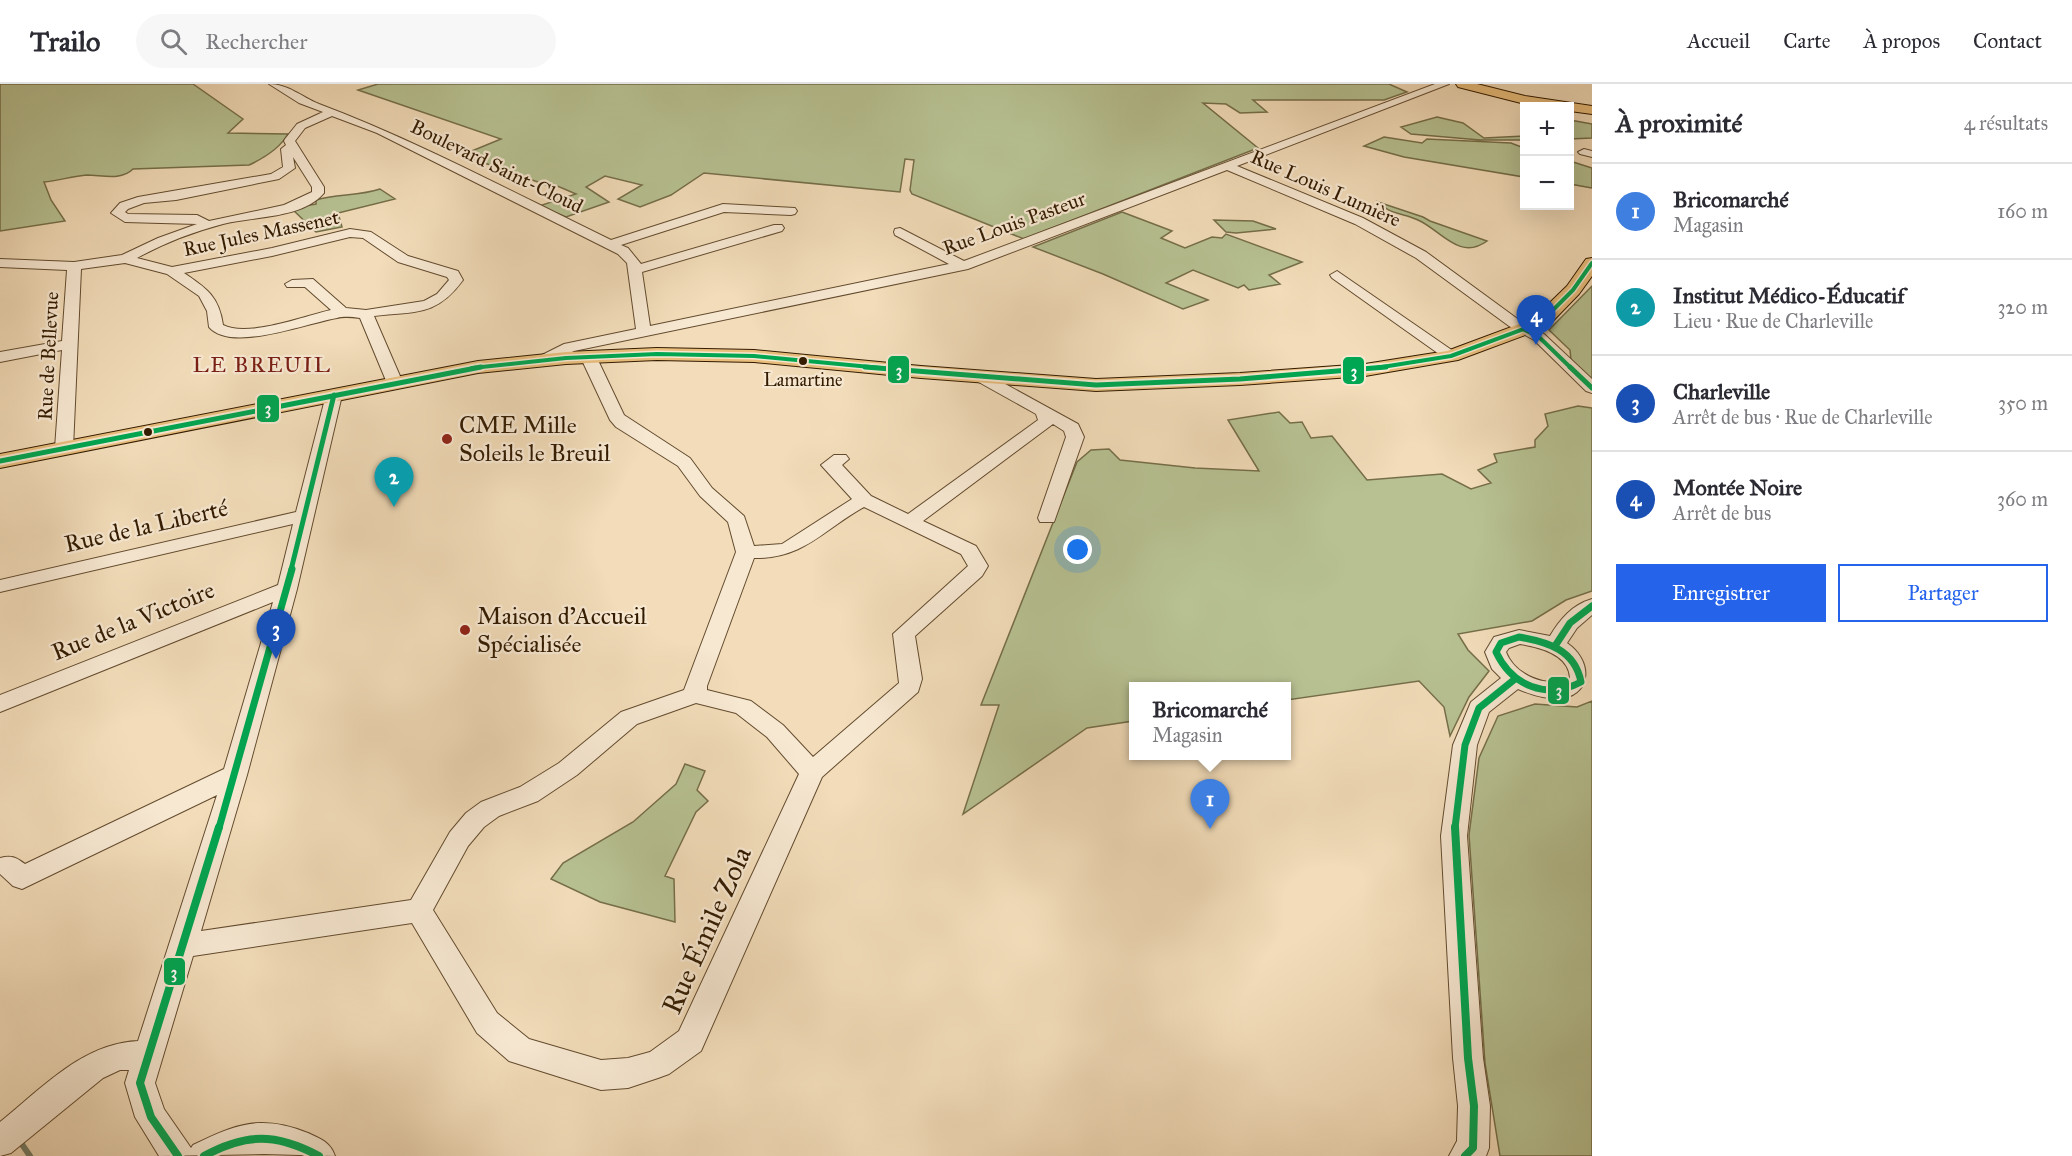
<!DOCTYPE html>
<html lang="fr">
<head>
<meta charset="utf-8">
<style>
  :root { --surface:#fff; --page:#f7f7f7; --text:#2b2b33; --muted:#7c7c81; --line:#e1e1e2; --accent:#2563eb }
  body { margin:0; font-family:"IM FELL Great Primer",serif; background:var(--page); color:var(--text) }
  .controls { position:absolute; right:18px; top:18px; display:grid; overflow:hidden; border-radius:0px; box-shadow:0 6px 24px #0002 }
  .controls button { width:54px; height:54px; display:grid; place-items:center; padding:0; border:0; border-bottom:2px solid var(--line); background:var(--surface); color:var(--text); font:30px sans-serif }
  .you { position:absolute; left:1078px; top:466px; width:21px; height:21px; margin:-15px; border:4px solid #fff; border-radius:50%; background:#1a73e8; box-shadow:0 0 0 9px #1a73e833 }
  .badge { display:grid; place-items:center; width:39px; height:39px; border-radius:50%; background:var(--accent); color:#fff; font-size:20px; font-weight:700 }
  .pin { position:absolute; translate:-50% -50px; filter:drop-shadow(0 2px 3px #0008) }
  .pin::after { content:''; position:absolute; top:32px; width:21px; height:18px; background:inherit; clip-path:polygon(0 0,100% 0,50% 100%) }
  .popup { position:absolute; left:1129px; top:598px; width:162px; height:78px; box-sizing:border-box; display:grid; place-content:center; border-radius:0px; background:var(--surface); filter:drop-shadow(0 2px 4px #0005); font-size:20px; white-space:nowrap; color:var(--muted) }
  .popup b { font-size:22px; color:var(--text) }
  .popup::after { content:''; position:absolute; left:50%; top:100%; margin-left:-12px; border:12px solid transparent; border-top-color:var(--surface) }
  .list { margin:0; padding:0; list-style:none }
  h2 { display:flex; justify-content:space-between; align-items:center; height:78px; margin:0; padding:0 24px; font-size:26px }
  h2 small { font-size:20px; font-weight:400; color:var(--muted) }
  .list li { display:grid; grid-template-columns:39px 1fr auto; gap:18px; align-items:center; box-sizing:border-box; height:96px; padding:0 24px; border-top:2px solid var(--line) }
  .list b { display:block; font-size:22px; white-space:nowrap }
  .list p { margin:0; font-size:20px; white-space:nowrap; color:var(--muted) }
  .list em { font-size:20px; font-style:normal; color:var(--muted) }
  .actions { display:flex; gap:12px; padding:18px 24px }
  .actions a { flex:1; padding:14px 0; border:2px solid var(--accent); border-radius:0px; text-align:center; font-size:21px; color:var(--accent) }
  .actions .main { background:var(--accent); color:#fff }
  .icon { flex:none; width:33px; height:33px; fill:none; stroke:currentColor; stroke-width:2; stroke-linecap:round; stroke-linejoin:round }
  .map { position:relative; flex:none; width:1592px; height:1072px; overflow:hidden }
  header { display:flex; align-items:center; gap:36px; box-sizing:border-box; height:84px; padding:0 30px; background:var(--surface); border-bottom:2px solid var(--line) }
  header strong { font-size:28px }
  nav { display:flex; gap:33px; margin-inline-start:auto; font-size:21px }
  .search { width:420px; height:54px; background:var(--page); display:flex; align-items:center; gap:15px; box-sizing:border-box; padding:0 21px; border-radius:33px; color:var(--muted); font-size:22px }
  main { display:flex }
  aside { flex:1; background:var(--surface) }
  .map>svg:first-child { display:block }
  .green { fill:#b7c192; stroke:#756e49; stroke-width:1.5 }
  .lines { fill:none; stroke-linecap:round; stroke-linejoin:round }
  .stream { stroke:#717c68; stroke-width:6 }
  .minor-casing { stroke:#634b2e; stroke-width:2 }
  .major-casing { stroke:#331b00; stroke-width:2 }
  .minor { fill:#f7e8d2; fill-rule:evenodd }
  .major { fill:#e9be7c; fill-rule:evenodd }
  .bus-1-far3-casing { stroke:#f7e8d2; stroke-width:7 }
  .bus-1-far2-casing { stroke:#f7e8d2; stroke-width:9 }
  .bus-1-far1-casing { stroke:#f7e8d2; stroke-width:11 }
  .bus-1-casing { stroke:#f7e8d2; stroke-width:13 }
  .bus-1-far3 { stroke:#00a651; stroke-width:4 }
  .bus-1-far2 { stroke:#00a651; stroke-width:5 }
  .bus-1-far1 { stroke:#00a651; stroke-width:7 }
  .bus-1 { stroke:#00a651; stroke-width:8 }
  .bus-dot { fill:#331b00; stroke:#f7e8d2; stroke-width:2 }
  .poi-dot { fill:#8f2418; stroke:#f7e8d2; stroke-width:2 }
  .labels { text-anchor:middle; stroke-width:4.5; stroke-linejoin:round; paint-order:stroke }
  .far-bus-label { font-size:18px; fill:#331b00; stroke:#f7e8d2 }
  .far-street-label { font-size:20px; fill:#331b00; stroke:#f7e8d2 }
  .far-quarter-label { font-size:22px; letter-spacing:1.5px; fill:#7a1f14; stroke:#f7e8d2 }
  .poi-label { font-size:24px; fill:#331b00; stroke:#f7e8d2; text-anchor:start }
  .street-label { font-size:24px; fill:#331b00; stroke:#f7e8d2 }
  .near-street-label { font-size:28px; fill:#331b00; stroke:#f7e8d2 }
  .line-badge { stroke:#f7e8d2; stroke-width:2 }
  .badge-label { font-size:16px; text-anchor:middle; font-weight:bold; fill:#fff }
</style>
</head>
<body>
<header>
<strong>Trailo</strong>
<div class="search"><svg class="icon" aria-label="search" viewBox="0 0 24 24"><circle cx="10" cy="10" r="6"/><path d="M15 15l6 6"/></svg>Rechercher</div>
<nav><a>Accueil</a><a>Carte</a><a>À propos</a><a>Contact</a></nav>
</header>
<main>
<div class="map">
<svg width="1592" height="1072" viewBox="0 0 1592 1072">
  <rect width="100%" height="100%" fill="#f2dcb9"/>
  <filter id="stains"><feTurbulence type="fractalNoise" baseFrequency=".00333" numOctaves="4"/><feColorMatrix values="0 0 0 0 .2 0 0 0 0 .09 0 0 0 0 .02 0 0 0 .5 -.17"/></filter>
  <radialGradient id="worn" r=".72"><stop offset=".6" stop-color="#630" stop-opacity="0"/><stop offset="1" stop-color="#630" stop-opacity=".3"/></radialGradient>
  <path class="green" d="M0 0H193L243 35 228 49 288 50C280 64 264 74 249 81L133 85C121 97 102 91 87 91 72 92 58 97 44 98L51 116 65 137 0 147Z
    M378 0H1389L1407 8 1384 16H1253L1267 28 1240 29 1226 20 1203 19 1258 64 1024 155 912 110 910 106 914 76 905 75 900 108 704 89 671 111 640 123 618 115 642 101 605 92 586 103 609 118 566 133 539 122 576 110 555 101 549 102 462 71 501 55 358 6Z
    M1437 33 1463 39 1484 54 1524 52V56H1480L1411 50 1401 43Z
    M1570 36 1592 40V54L1570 55Z
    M1384 53 1422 59 1427 55 1511 59 1524 64V93L1404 73 1364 62Z
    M1570 77 1592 84V104L1570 100Z
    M380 105 395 115 338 129 342 143 316 148 291 124 316 120V116C337 110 359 112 380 105Z
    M1378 118 1423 133 1430 137 1487 157C1460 177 1441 147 1420 137 1406 129 1389 131 1378 118Z
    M1122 128 1172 147 1161 154 1185 164 1212 153 1222 154 1226 150 1302 178 1269 191 1280 200 1249 206 1244 201 1238 204 1193 186 1166 199 1208 216 1183 225 1103 190 1033 163Z
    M1214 136 1253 137 1276 145 1236 149 1226 148Z
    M1592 202V296L1571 276 1570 266 1549 246Z
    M1578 322 1592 324V507L1566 516 1532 537 1458 550 1468 566 1489 587 1469 613 1450 652 1444 623 1419 597 1287 616 1286 602H1134L1133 637 1087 644 963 730 999 621H981L1077 378 1091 366 1109 365 1120 376 1195 384 1259 387 1228 336 1279 328 1290 339 1302 338 1311 354 1332 352 1367 396 1442 390 1471 405 1491 399 1478 386 1497 378 1494 370 1535 363V356L1548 342 1545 330Z
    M1592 617V1072H1500L1485 979 1469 751 1479 674 1498 632 1535 620 1577 623Z
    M685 680 705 687 697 706 708 717 696 728 665 792 674 795 675 838 600 818 551 795 563 779 633 738 676 700Z"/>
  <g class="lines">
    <path class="stream" d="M21 1059 30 1072"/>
    <g class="minor-casing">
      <path id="minor" d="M269 0C288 0 302 13 319 20 420 58 514 109 611 156L723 120 795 124 797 127 795 130 791 131 724 128 621 161 628 164 641 180 774 141H782L784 144 782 147 642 188 650 242 949 180 895 151 894 148 895 145 900 144 964 177 1435 0H1449L1237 82 1363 134 1426 168 1519 236 1544 250 1592 295V309L1586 307 1534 256 1509 242 1416 174 1355 140 1227 86 968 185 574 267 545 280 537 275 540 272 564 260 636 245 627 179 618 170 377 49 332 32 305 44 295 57 324 103V109C302 135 254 132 223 140 193 148 164 159 137 174L172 183 272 164 350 145 371 148 408 172 458 187 463 196C436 233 415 227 374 232L403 299 401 302H389L387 299 360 234C352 233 344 232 337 234 307 239 231 269 209 243L207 227 199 212 167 190 125 179 81 185 73 364 70 368H58L55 364 62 266 0 278V268L62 257 67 186 0 183V175L74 178 122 171 158 154 197 140 125 138 111 129 120 119 138 113 271 90 283 83 281 65 286 61 284 57 285 55 297 40 323 28 299 19ZM293 73 312 103V108L284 121 209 137 197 131 128 130 125 128 128 125 144 119 176 116 279 95 295 84ZM350 153 363 154 398 178 447 193 449 196 437 210 424 217 366 226 346 224 313 195 292 196 285 200 287 203H305L331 226C304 232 248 254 223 241 219 212 206 204 184 189L272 172Z
        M1584 65 1592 67V73L1580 70 1578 68Z
        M1337 187 1456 269 1459 272 1456 275H1446L1332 194 1330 191Z
        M588 267 596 272 624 331 690 374 712 404 744 432 754 462 782 460 852 415 821 381 834 371H846L849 375 842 381 871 412 908 430 1038 336 1036 330 975 296 973 293 975 290H987L1078 340 1084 353 1054 438H1040L1038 434 1066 353 1064 347 1053 340 923 437 976 462 988 482 982 492 915 552 922 595 918 608 822 693 701 967 669 990 658 994 628 1004 601 1006 509 977 477 949 412 839 193 872 155 999 164 1025 191 1064 193 1061C236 1040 261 1030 308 1049 321 1055 330 1058 335 1072L264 1070 159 1072 135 1033 125 999 129 986H120L103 994 11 1069 0 1072V1038C41 1005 83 959 138 957L217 711 22 805 13 802 0 790V774C11 771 16 773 25 780L224 685 273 518 0 628V611L278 501 293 440 0 508V496L296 428 326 311 334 306 340 308 342 311 297 505 247 691 201 847 411 816 450 748 466 729 481 718 520 703 559 679 621 628 684 606 736 468 728 438 700 412 678 382 616 343 610 336 580 272ZM864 423 961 470 968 482 893 550 899 599 813 673 783 641 751 617 707 606V602L754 474C804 475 824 445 864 423ZM696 619 736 629 767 653 799 690 679 947 650 968 628 974 601 976 529 955 497 929 433 826 468 762 484 743 499 732 538 717 577 691 637 640Z
        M1592 515V531L1577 544 1567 559C1592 576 1592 608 1564 614 1548 616 1532 611 1518 605L1489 628 1477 661 1467 752 1483 974 1490 1022 1489 1064 1486 1072H1449L1457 1057 1458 1022 1453 974 1441 752 1453 661 1471 618 1501 594 1492 585 1485 568 1494 553 1519 546 1550 552C1560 535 1572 521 1592 515ZM1520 560C1539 563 1569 570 1570 594 1547 605 1515 591 1506 568L1509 564Z"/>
    </g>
    <g class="major-casing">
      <path id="major" d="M1456 0H1477L1525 12 1592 22V30L1570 27V22L1525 20 1458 3Z
        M1592 174V192L1579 210 1547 243 1458 276 1365 292 1240 301 1096 307 921 294 754 278 657 276 566 280 478 289 0 384V370L478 277 566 268 657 264 754 266 921 282 1096 295 1240 289 1365 280 1447 267 1533 235 1567 202 1586 175Z"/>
    </g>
    <use href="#minor" class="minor"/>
    <use href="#major" class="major"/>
    <g class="bus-1-far3-casing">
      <path id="bus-1-far3" d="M1525 246 1539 253 1571 284
        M472 284 566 274 657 270 754 272 881 284
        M1376 284 1451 272 1540 239 1573 206 1592 179"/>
    </g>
    <g class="bus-1-far2-casing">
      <path id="bus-1-far2" d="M865 283 1096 301 1240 295 1386 283
        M1570 283 1592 304
        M0 377 481 283
        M291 486 334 311"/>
    </g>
    <g class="bus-1-far1-casing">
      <path id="bus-1-far1" d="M1519 553C1548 558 1575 566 1581 598 1547 616 1512 602 1496 568L1501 559Z
        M1555 562 1570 539 1592 522
        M219 744 292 485
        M1455 744 1465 661 1479 624 1515 595"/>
    </g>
    <g class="bus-1-casing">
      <path id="bus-1" d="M1455 743 1468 974 1474 1022 1473 1064 1465 1072
        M178 1072 151 1033 140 999 219 743
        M204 1072C246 1049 276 1049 319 1072"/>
    </g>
    <use href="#bus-1-far3" class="bus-1-far3"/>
    <use href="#bus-1-far2" class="bus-1-far2"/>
    <use href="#bus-1-far1" class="bus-1-far1"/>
    <use href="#bus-1" class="bus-1"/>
  </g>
  <g class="bus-dot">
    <circle cx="803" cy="277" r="5"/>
    <circle cx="148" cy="348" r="5"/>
  </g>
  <g class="poi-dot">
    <circle cx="447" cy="355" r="6"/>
    <circle cx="465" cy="546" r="6"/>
  </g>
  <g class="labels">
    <g class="far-bus-label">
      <text x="803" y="302">Lamartine</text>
    </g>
    <g class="far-street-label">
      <text transform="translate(497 82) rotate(26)" y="7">Boulevard Saint-Cloud</text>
      <text transform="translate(1326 104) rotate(24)" y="7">Rue Louis Lumière</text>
      <text transform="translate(1014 139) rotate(-20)" y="7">Rue Louis Pasteur</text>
      <text transform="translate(261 149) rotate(-12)" y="7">Rue Jules Massenet</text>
      <text transform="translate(48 272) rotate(-87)" y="7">Rue de Bellevue</text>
    </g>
    <g class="far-quarter-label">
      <text x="262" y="288">LE BREUIL</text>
    </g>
    <g class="poi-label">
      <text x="459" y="349">CME Mille<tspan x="459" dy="28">Soleils le Breuil</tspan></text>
      <text x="477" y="540">Maison d'Accueil<tspan x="477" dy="28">Spécialisée</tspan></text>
    </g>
    <g class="street-label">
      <text transform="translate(146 442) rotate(-13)" y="8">Rue de la Liberté</text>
      <text transform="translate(133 537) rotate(-22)" y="8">Rue de la Victoire</text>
    </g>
    <g class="near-street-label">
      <text transform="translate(706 846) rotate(-66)" y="10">Rue Émile Zola</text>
    </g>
  </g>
  <g class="line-badge">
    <rect x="887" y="271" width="23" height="29" rx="6" fill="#00a651"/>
    <rect x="1342" y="272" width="23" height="29" rx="6" fill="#00a651"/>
    <rect x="256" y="310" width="24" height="29" rx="6" fill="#00a651"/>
    <rect x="1547" y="592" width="23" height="29" rx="6" fill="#00a651"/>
    <rect x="163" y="873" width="23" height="29" rx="6" fill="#00a651"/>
  </g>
  <g class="badge-label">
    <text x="899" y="292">3</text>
    <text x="1354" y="293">3</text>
    <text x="268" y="330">3</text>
    <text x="1559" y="612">3</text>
    <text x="174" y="894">3</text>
  </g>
  <rect width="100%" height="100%" filter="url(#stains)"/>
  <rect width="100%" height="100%" fill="url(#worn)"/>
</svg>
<div class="controls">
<button>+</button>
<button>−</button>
</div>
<div class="you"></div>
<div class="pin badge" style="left:1210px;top:745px;background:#3f7fe0">1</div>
<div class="popup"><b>Bricomarché</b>Magasin</div>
<div class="pin badge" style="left:394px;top:423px;background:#0f9aa8">2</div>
<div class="pin badge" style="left:276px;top:575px;background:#1a4fb4">3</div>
<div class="pin badge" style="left:1536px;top:261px;background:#1a4fb4">4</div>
</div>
<aside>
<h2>À proximité<small>4 résultats</small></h2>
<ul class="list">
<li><span class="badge" style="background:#3f7fe0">1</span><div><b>Bricomarché</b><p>Magasin</p></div><em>160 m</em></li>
<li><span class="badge" style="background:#0f9aa8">2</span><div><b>Institut Médico-Éducatif</b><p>Lieu · Rue de Charleville</p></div><em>320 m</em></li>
<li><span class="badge" style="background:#1a4fb4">3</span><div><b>Charleville</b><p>Arrêt de bus · Rue de Charleville</p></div><em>350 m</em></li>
<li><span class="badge" style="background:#1a4fb4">4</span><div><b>Montée Noire</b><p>Arrêt de bus</p></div><em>360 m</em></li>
</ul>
<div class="actions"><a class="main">Enregistrer</a><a>Partager</a></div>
</aside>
</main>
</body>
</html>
